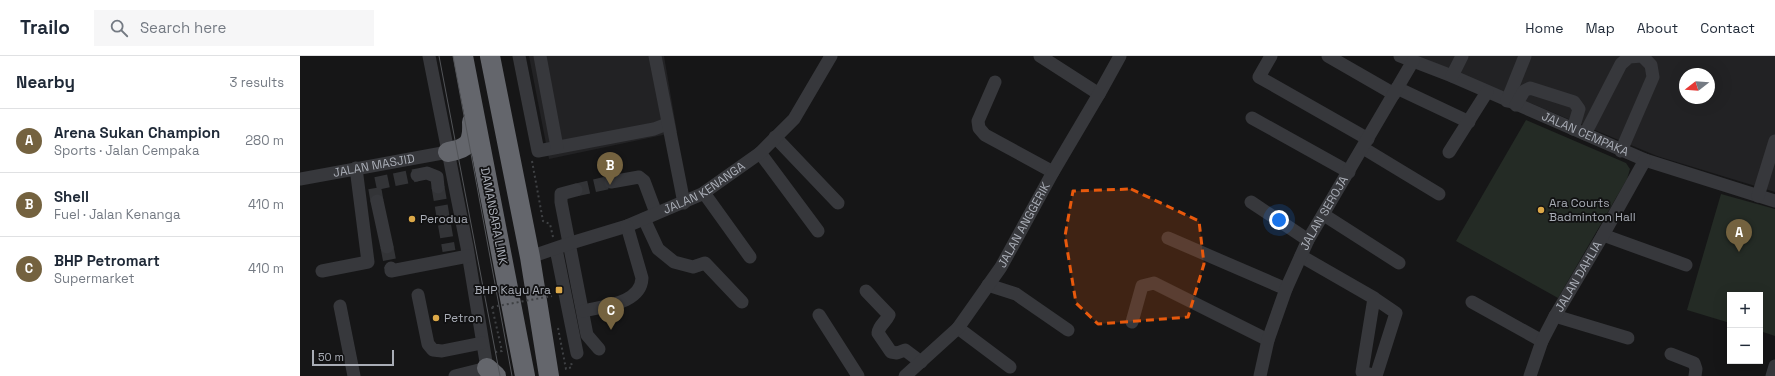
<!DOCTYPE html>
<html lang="en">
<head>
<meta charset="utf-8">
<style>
  :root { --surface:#fff; --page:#f6f6f7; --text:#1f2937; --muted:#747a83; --line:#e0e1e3; --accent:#74623f }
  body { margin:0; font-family:"Space Grotesk",sans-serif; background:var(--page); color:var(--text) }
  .controls { position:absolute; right:12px; bottom:12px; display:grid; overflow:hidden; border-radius:0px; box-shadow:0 4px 16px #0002 }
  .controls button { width:36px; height:36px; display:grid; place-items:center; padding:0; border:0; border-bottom:1px solid var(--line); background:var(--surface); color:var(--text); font:20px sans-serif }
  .compass { position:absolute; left:1379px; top:12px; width:36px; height:36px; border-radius:50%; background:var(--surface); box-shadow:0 4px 16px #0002; rotate:253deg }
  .scale { position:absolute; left:12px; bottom:10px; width:82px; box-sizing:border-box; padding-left:4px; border:2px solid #a9adb6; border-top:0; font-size:11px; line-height:14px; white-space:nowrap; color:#a9adb6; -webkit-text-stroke:3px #111112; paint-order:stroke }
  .you { position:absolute; left:979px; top:164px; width:14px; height:14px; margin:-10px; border:3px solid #fff; border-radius:50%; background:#1a73e8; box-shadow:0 0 0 6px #1a73e833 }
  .badge { display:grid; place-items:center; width:26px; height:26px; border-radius:50%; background:var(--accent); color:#fff; font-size:13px; font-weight:700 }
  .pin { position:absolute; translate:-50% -33px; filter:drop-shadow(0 1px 2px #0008) }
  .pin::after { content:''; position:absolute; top:21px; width:14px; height:12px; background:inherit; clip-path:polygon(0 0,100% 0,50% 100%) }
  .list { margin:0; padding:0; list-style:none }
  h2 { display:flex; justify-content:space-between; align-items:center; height:52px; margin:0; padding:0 16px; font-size:17px }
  h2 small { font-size:13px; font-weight:400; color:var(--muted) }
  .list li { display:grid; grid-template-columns:26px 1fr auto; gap:12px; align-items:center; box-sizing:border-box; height:64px; padding:0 16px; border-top:1px solid var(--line) }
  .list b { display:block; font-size:15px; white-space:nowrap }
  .list p { margin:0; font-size:13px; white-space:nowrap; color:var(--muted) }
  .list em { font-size:13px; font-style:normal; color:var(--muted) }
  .icon { flex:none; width:22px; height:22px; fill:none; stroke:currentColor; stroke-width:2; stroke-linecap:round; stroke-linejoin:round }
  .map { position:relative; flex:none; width:1475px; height:320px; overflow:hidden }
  header { display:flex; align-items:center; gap:24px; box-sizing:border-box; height:56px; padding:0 20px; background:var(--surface); border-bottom:1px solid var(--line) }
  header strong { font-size:19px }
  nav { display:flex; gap:22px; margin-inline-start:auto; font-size:14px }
  .search { width:280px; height:36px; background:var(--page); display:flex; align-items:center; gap:10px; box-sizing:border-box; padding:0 14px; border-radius:0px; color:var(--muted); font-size:15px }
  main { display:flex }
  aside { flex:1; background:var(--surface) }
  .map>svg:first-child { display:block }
  .built { fill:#222224; fill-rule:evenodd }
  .green { fill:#242b25 }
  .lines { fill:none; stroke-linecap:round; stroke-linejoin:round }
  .minor-tunnel { stroke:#333437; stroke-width:13; stroke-dasharray:13 6; stroke-linecap:butt }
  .path { stroke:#3f4144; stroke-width:2; stroke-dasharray:2 3; stroke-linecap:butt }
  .minor { stroke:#37383c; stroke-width:13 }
  .highway { stroke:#64666c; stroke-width:20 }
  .tram { stroke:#525458; stroke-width:1 }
  .path-bridge { stroke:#3f4144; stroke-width:2; stroke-dasharray:2 3; stroke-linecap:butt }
  .marked { fill:#e8590c; fill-opacity:0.2; stroke:#e8590c; stroke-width:3; stroke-dasharray:8 5; stroke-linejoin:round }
  .poi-dot { fill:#dca848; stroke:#111112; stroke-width:1.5 }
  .labels { text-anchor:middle; stroke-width:3.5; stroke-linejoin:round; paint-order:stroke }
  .street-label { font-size:12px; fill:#a9adb6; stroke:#111112 }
  .poi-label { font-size:12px; fill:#a9adb6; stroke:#111112; text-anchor:start }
</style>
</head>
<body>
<header>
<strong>Trailo</strong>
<div class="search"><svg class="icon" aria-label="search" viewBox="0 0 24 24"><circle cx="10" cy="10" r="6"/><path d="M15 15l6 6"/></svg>Search here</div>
<nav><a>Home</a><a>Map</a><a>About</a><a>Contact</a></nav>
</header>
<main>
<aside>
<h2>Nearby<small>3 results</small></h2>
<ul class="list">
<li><span class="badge">A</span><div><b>Arena Sukan Champion</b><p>Sports · Jalan Cempaka</p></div><em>280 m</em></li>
<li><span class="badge">B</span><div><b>Shell</b><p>Fuel · Jalan Kenanga</p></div><em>410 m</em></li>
<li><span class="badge">C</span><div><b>BHP Petromart</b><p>Supermarket</p></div><em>410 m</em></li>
</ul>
</aside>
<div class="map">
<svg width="1475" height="320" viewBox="0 0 1475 320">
  <rect width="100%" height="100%" fill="#161617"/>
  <path class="built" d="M229 0H364L377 76 249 103Z
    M1117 0H1475V136L1357 100ZM1385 18H1409V42H1385Z"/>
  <path class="green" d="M1226 64 1326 107 1330 113 1327 123 1258 242 1156 185Z
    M1421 138 1475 153V280L1460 275V239H1430V267L1387 254Z"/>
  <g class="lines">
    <path class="minor-tunnel" d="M138 131 149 195
      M276 134 311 126
      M77 145 74 128 117 119
      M87 191 91 212"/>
    <path class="path" d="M232 105 243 165 250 168 253 181
      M192 251 202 295 196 296
      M258 272 266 313 272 311 271 306"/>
    <g class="minor">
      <path d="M129 0 167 191 187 312 155 320"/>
      <path d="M219 0 238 95 354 73 367 68"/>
      <path d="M240 0 257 91"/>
      <path d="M355 0 384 147"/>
      <path d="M740 0 799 38"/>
      <path d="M971 0 959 21 1068 83"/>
      <path d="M1028 0 1094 38"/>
      <path id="s1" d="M1100 0 1152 20 1345 104 1475 145"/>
      <path d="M1152 20 1162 0"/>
      <path d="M695 26 678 65 679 72 685 79 753 116"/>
      <path d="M1097 32 1169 66"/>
      <path d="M1207 45 1225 0"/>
      <path d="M1216 49 1224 35 1230 32 1274 46 1279 53 1273 73"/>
      <path d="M952 62 1049 116"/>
      <path d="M1285 78 1321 8 1329 1 1342 0 1351 9 1353 21 1321 95"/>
      <path d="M475 81 538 147"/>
      <path d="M1063 92 1139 138"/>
      <path d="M1149 96 1187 36"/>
      <path d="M460 97 518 175"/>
      <path d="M117 119 127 117 137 121 138 131"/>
      <path id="s2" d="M0 123 148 96"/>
      <path d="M311 126 339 121 344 125 356 157"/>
      <path d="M276 134 261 138V146L287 279 299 293"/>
      <path d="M404 137 450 201"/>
      <path d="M1458 140 1475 85"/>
      <path d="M77 145 87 191"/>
      <path d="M951 146 1008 184"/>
      <path d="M1024 159 1099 207"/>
      <path d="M344 163 358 193 374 206 393 211 405 207 442 246"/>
      <path d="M1303 179 1386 209"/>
      <path d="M868 182 986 233"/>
      <path d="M256 193 277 297"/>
      <path d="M1001 200 1074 242 1062 316 1076 320 1096 257 1074 242"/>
      <path id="s3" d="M230 201 271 187 327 170 402 138 460 97 494 63 531 0"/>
      <path d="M91 212V215L168 200"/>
      <path d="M22 215 68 206 56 112"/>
      <path d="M688 229 716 238 768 274"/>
      <path d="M566 235 589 259C586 266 579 269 578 277L591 296 597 297 605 294 621 306"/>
      <path d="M118 239 128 288 133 294 142 295 182 287"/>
      <path d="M1172 246 1242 285"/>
      <path d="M40 250 54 320"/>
      <path d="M283 255C303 250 341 248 342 222L327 170"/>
      <path d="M519 259 558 320"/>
      <path d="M1255 260 1328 282"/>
      <path d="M832 266 842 230 854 227 968 284"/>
      <path d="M658 272 710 311"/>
      <path d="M1371 298 1394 307 1396 313 1395 320"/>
      <path id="s4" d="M605 320 658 272 701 211 753 116 799 38 820 0"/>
      <path id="s5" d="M960 320 968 284 986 233 1008 184 1113 5"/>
      <path id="s6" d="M1230 320 1242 285 1255 260 1303 179 1345 104"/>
      <path d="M1472 320 1475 310"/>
    </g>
    <path class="highway" d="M163 0 225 320
      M190 0 230 201 249 320
      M148 96C169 92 173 87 172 66
      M187 312 196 320"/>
    <path class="tram" d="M139 0 200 320
      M153 0 212 320"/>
    <path class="path-bridge" d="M192 251 252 240"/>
  </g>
  <path class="marked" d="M831 133 899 165 904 208 888 261 798 268 776 247 765 180 773 135Z"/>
  <g class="poi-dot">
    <circle cx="1241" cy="154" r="4"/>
    <circle cx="112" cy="163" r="4"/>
    <rect x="255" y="230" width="8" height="8" rx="2"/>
    <circle cx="136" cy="262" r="4"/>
  </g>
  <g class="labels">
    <g class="street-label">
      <text dy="4" stroke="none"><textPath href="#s1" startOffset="201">JALAN CEMPAKA</textPath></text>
      <text dy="4" stroke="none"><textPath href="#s2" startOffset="75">JALAN MASJID</textPath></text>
      <text dy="4" stroke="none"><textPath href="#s3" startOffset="188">JALAN KENANGA</textPath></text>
      <text dy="4" stroke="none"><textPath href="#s5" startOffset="176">JALAN SEROJA</textPath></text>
      <text transform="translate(194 160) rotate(79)" y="4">DAMANSARA LINK</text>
      <text dy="4" stroke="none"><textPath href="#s4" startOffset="194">JALAN ANGGERIK</textPath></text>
      <text dy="4" stroke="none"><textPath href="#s6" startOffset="111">JALAN DAHLIA</textPath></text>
    </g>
    <g class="poi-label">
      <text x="1249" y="151">Ara Courts<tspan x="1249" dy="14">Badminton Hall</tspan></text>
      <text x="120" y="167">Perodua</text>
      <text x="251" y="238" text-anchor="end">BHP Kayu Ara</text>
      <text x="144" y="266">Petron</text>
    </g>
  </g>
</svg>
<div class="controls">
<button>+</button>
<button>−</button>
</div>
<svg class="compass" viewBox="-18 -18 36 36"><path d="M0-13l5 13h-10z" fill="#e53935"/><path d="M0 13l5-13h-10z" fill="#747a83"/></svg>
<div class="scale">50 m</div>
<div class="you"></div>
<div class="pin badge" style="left:1439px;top:196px">A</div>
<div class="pin badge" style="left:310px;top:129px">B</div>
<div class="pin badge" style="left:311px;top:274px">C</div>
</div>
</main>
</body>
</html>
